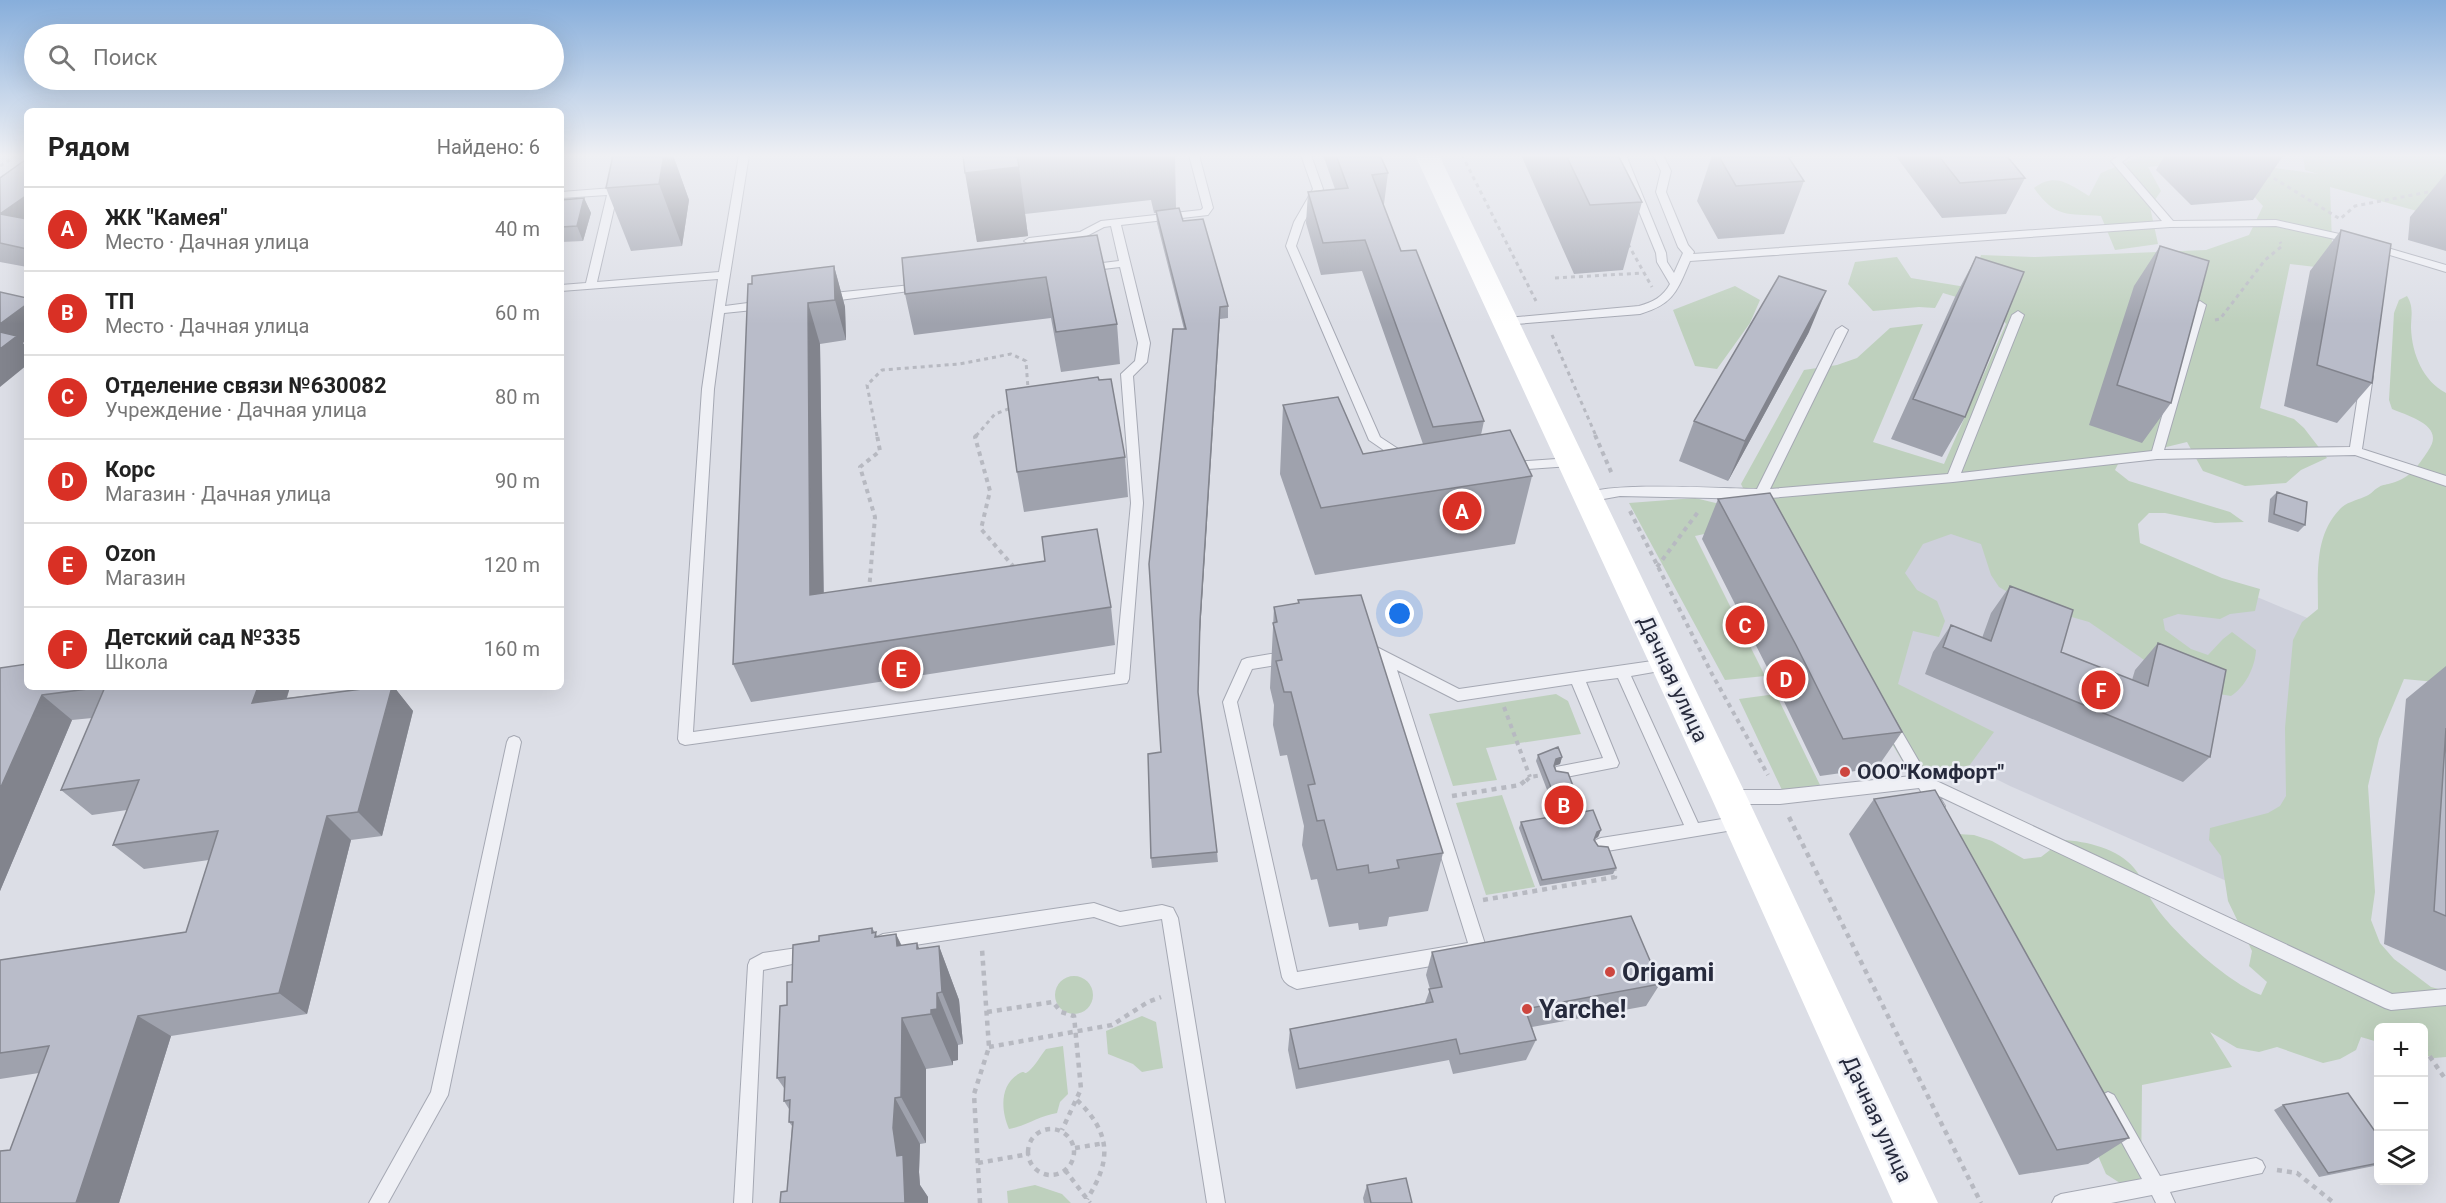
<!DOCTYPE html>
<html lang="ru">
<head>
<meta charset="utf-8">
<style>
  :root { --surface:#fff; --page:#f2f2f2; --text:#222; --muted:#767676; --line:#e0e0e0; --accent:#d93025 }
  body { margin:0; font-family:Roboto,sans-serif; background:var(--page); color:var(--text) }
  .controls { position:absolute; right:18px; bottom:18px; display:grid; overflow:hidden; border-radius:9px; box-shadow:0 6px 24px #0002 }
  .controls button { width:54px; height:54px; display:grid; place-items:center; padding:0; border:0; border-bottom:2px solid var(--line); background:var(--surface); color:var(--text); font:30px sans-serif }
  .you { position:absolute; left:1400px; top:614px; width:21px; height:21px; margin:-15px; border:4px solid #fff; border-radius:50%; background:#1a73e8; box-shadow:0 0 0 9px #1a73e833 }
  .badge { display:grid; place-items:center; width:39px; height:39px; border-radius:50%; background:var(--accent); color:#fff; font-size:20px; font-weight:700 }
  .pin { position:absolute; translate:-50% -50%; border:3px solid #fff; box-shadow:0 2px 6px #0006 }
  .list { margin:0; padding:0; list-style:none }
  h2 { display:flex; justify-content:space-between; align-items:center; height:78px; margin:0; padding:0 24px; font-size:26px }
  h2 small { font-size:20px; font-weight:400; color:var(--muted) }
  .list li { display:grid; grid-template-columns:39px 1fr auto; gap:18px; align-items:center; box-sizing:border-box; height:84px; padding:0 24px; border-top:2px solid var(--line) }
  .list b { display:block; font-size:22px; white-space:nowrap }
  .list p { margin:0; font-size:20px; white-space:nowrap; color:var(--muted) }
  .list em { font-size:20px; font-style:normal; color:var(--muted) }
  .icon { flex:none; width:33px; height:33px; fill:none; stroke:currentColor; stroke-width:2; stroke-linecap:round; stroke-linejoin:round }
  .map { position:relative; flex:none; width:2446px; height:1203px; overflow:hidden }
  .search { position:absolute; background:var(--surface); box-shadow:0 6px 24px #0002; left:24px; top:24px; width:540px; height:66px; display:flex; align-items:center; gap:15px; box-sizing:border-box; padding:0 21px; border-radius:33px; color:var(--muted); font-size:22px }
  .panel { position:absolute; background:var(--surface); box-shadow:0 6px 24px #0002; left:24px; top:108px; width:540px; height:582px; border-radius:9px }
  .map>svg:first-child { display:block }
  .built { fill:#ced0db }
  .green { fill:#bed0bd }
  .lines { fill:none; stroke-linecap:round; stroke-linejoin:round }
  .lane-casing { stroke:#a5a8b3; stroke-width:2 }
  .path-far2 { stroke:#b7b9c1; stroke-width:3; stroke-dasharray:4 4; stroke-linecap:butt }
  .path-far1 { stroke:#b7b9c1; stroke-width:4; stroke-dasharray:4.5 4.5; stroke-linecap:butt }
  .path { stroke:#b7b9c1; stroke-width:4.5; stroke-dasharray:5 5; stroke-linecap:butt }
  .lane { fill:#eff0f5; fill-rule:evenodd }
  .secondary { fill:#fff; fill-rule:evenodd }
  .wall { fill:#9fa2ad }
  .shaded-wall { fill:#82848d }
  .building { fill:#b9bcc9; stroke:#82848d; stroke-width:1.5 }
  .poi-dot { fill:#cd463f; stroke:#ebedf4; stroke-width:2 }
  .labels { text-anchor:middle; stroke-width:5; stroke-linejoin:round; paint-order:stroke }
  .street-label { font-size:21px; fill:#262a3c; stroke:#ebedf4 }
  .poi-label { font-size:21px; font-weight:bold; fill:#262a3c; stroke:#ebedf4; text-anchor:start }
  .near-poi-label { font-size:26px; font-weight:bold; fill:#262a3c; stroke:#ebedf4; text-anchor:start }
</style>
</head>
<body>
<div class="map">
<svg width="2446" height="1203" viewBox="0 0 2446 1203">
  <rect width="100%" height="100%" fill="#dcdee6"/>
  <path class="built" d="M2076 521 2324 625 2286 907 2010 786 1916 739 1860 641 1897 527Z"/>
  <path class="green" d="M2143 155H2226L2275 168 2318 174 2305 170 2303 155H2446V219L2330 187 2333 269 2290 264 2260 408 2294 419 2304 428 2327 458 2301 470 2286 483 2245 486 2203 471 2187 442 2121 458 2115 470 2129 481 2230 512 2244 522 2215 523 2165 513H2149L2138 524 2140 543 2222 578 2260 589 2255 611 2230 614 2220 619 2178 614 2163 619 2165 630 2191 649 2208 655 2223 639 2232 632 2256 650C2255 668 2245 687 2231 696L2185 688 2089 622 2030 605 1999 587 1991 575 1981 544 1951 534 1923 544 1905 573 1917 590 1937 601 1945 621 1939 637 1913 631 1898 684 1994 732 1969 766 1907 769 1761 524 1741 484 1804 370 1837 365 1857 358 1890 328 1923 324 1873 442 1944 464 2006 324 1996 309 1943 293 1935 308 1919 307 1873 311 1848 284 1855 262 1897 257 1911 278 1972 288 1981 255 2035 257 2206 250 2249 235 2263 206 2220 160 2148 167 2161 191 2150 207 2158 244 2115 250 2101 216C2067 213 2056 219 2034 188 2055 172 2069 184 2089 196L2101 173Z
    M1735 286 1760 300 1750 323 1717 369 1695 366 1673 310Z
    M2407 296C2414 307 2411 316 2411 328 2412 354 2423 381 2446 393V683L2404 679 2379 739 2368 786 2375 892 2371 920 2380 943 2394 959 2431 987 2446 991V1057L2434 1058 2424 1055V1028H2378V1042L2361 1037 2356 1050 2340 1059 2323 1063 2277 1047 2259 1052 2237 1048 2210 1032 2232 1067 2142 1085 2141 1178 2126 1187 2106 1174 1957 834 1974 835 1992 841 2024 859 2041 857 2063 840C2086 841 2119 849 2134 868 2143 878 2146 893 2154 904 2172 932 2230 984 2261 995L2267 982 2249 966 2252 951 2228 901 2221 856 2209 840 2210 828 2268 813 2280 806 2286 796 2285 728 2293 640 2302 622 2318 609C2318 574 2314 536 2340 509 2345 503 2357 500 2364 497 2371 495 2373 490 2379 487 2383 484 2387 485 2392 483 2410 478 2418 466 2428 451 2446 426 2411 417 2392 409L2389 400 2394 313 2399 300Z
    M1695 498 1724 505 1746 525 1695 536 1765 676 1725 680 1629 503Z
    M1556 694 1568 701 1581 734 1486 748 1497 780 1453 786 1429 714Z
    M1776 694 1820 785 1782 790 1739 699Z
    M1502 795 1535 887 1486 895 1456 803Z
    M1055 995a19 19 0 1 1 38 0a19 19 0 1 1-38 0Z
    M1142 1016 1156 1022 1163 1068 1142 1072 1133 1064 1108 1054 1106 1031Z
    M1063 1046 1068 1094 1060 1102 1057 1113C1039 1116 1026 1126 1009 1129 1001 1111 999 1084 1020 1073 1027 1070 1022 1076 1029 1071 1035 1066 1041 1055 1046 1049Z
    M1035 1185 1062 1194 1071 1203H1008L1007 1191Z"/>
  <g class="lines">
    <g class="lane-casing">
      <path id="lane" d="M739 155H749L725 306 763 301 769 305 763 309 724 313 714 389 693 732 1115 674 1131 503 1121 374 1135 361 1138 343 1120 267 1086 271 1081 268 1086 265 1119 261 1111 226 1104 227 1083 238 1029 244 1024 241 1029 238 1080 232 1101 221 1201 210 1203 208 1189 155H1199L1213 208 1208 215 1121 225 1150 343 1147 362 1133 376 1143 503 1129 679 1127 683 685 745 680 743 678 739 702 389 718 279 561 291V285L586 283 607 195 561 198V192L613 188 618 191 597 282 719 272Z
        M1301 155H1311L1323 189 1304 222 1296 246 1380 437 1409 456 1411 459 1409 462H1401L1369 440 1286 246 1294 222 1313 189Z
        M1616 155H1626L1666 253 1667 262 1674 273 1683 253 1678 247 1656 192 1661 171 1653 155H1663L1671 171 1666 192 1688 245 1694 252 1693 254 2162 221 2111 161 2119 155H2131L2122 162 2173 221 2276 220 2353 237 2358 240 2353 243 2276 226 2170 227 1690 261C1677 291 1674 304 1640 314L1503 325 1501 322 1507 318 1639 306C1653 302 1663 297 1670 284L1657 262 1656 253Z
        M2374 244 2446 265V272L2370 249 2369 247Z
        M921 284 925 285V289L824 302 818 298 824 294Z
        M2200 301 2206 305 2164 450 2350 447 2361 376 2367 372 2373 376 2362 449 2446 476V486L2355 455 2157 459 1953 482 1770 498 1775 508 1769 513 1764 511 1757 499 1620 496 1587 502 1581 497C1594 480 1729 489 1757 489L1836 330 1842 326 1848 330 1770 489 1948 474 2012 315 2018 311 2024 315 1961 473 2152 451 2194 305Z
        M1571 458 1577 462 1571 466 1511 470 1505 466 1511 462Z
        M1365 641 1459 689 1666 659 1671 661 1673 665 1671 669 1631 676 1698 823 1740 816 1745 818 1748 823 1745 828 1601 852 1596 850 1593 845 1596 840 1601 838 1684 825 1618 678 1586 682 1619 763 1617 767 1561 778 1556 777 1554 772 1556 767 1603 758 1572 684 1458 701 1397 670 1485 944 1478 956 1472 959 1297 989C1290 986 1285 984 1282 977L1223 702 1242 660 1247 658 1289 651 1294 653 1296 657 1294 661 1289 663 1252 669 1237 702 1297 972 1468 943 1380 661 1360 651 1358 647 1360 643Z
        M1890 718 1895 720 1928 777 2392 994 2446 989V1005L2391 1010 2385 1008 1939 796 1945 806 1942 811 1937 813 1932 811 1919 788 1780 804H1731L1726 802 1723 797 1726 792 1731 790H1780L1912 776 1883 724 1885 720Z
        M514 736 519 738 521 742 448 1095 388 1203H369L431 1092 507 742 509 738Z
        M1094 903 1120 912 1162 905 1173 908 1178 918 1225 1203H1207L1162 919 1120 926 1094 917 883 950 877 947 875 942 877 937 883 934Z
        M811 946 817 949 819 954 817 959 763 970 752 1203H734L748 965 750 960 763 953Z
        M2108 1092 2114 1095 2160 1176 2256 1158 2262 1161 2265 1167 2262 1173 2170 1192 2175 1203H2156L2152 1195 2111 1203H2052L2055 1197 2061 1194 2142 1179 2099 1101 2102 1095Z"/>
    </g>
    <path class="path-far2" d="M1462 155 1536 301
      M0 166 17 155
      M2267 174 2340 219 2355 206 2433 191
      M1628 244 1652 287
      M1555 278 1643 273
      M2215 320 2220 319 2265 260 2282 246 2280 242
      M1552 335 1596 436
      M877 436 867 385 882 370 959 364 1011 354 1026 361 1028 389
      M976 436 995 414 1011 408"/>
    <path class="path-far1" d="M977 435 975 437 990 491 981 529 1013 566
      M1595 435 1612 474
      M1630 511 1712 674 1768 775
      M1657 567 1698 512
      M869 591 875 517 860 467 880 451 877 435
      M1504 707 1530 777
      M1526 781 1530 777 1543 775"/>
    <path class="path" d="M1452 796 1520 785 1527 779
      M1789 817 1981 1203
      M1483 900 1615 877 1614 867
      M987 1012 1053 1002 1061 1012 1074 1016 1081 1089 1062 1130
      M989 1047 1112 1025 1148 1002 1161 997
      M2424 1048 2446 1080
      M1077 1100C1111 1133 1112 1160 1087 1199
      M1028 1152a23 23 0 1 1 46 0a23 23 0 1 1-46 0Z
      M1075 1148 1105 1143
      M978 1163 1029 1154
      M1065 1170 1090 1203
      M2277 1170 2297 1173 2334 1203
      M980 1203 974 1094 989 1047 982 949"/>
    <use href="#lane" class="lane"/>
    <path class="secondary" d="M1415 155H1439L1747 797 1938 1203H1893L1711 797Z"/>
  </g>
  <path class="wall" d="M613 155H673L689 200 682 246 631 251 606 188Z
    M963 155H1175L1176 209 1228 306V318L1220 319 1200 632 1198 696 1217 852 1218 862 1152 868 1151 858 1161 752 1184 329 1157 223 1156 213H1154L1151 200 1025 214 1028 236 977 242Z
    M1323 155H1380L1388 173 1384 204 1383 205 1401 251 1484 421 1481 435 1532 476 1515 544 1315 575 1280 474 1283 405 1363 454 1423 444 1362 271 1321 275 1306 223 1308 192 1335 189Z
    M1521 155H1618L1642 202 1623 270 1574 274Z
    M1712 155H1807L1788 158 1804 181 1784 234 1718 239 1697 201Z
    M1895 155H2006L2025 178 2006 214 1942 218Z
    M2165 155H2285L2283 156 2253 200 2191 205 2156 170Z
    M27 161V267L0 262V178Z
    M2446 173V251L2408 240 2410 217Z
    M584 198 591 213 583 241 561 242V200Z
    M2341 230 2372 383 2337 423 2284 406 2310 271Z
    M1097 235 1117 324 1120 364 1061 372 1051 318 914 335 905 294Z
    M2160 246 2171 403 2142 443 2089 425 2134 286Z
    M1976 257 1965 417 1942 457 1891 439 1955 297Z
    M834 266 845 307 846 340 820 344 824 593 1111 607 1115 645 751 702 733 664 748 284Z
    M1809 332 1728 481 1679 461 1694 421Z
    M1125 457 1128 497 1024 512 1017 472Z
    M2277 492 2305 525 2298 532 2268 522 2270 499Z
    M1718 499 1902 732 1877 768 1820 776 1775 683 1702 539Z
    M2010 586 2061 652 2132 680 2135 670 2158 643 2210 757 2183 782 1925 674 1933 652 1951 625 1982 638 1991 613Z
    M1298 600 1443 853 1428 911 1389 917 1387 926 1359 930 1358 923 1329 927 1317 879 1311 880 1302 845 1304 826 1287 755 1280 756 1273 725 1274 705 1270 688 1274 607 1298 604Z
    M2446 666V971L2384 944 2406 699Z
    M0 668 27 687H290L287 698 378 687H394L413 711 382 836 351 840 307 1014 171 1036 119 1203H0L10 1150 39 1073 0 1079V960L186 932 209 860 144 869 113 845 127 810 92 815 61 790 92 718 72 720 0 891Z
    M1538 755 1562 757 1560 764 1554 766 1556 771 1583 812 1601 830 1598 837 1594 840 1616 868 1613 874 1540 886 1519 828 1521 822 1557 816 1536 761Z
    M1874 799 2129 1138 2088 1164 2019 1175 1849 834Z
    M872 928 878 937 896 934 902 946 919 949 939 946 959 1000 963 1044 958 1045V1060L953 1061V1065L926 1069V1143L920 1144 919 1172 920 1185 928 1197 787 1191 792 1126 789 1122V1109L784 1101V1088L777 1078 787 1005 792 982 819 941Z
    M1432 952 1660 984 1646 1006 1532 1027 1536 1040 1526 1060 1453 1074 1449 1060 1296 1089 1288 1050 1290 1029 1425 1003 1430 989 1426 975Z
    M2283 1105 2379 1137V1165L2319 1177 2274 1110Z
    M1367 1185 1412 1203H1364L1363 1198Z"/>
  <path class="shaded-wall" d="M664 155H673L689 200 682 246 659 184Z
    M1775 155H1807L1774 159Z
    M1019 167 1028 236 977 242 965 173Z
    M27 195V230L0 214Z
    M584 198 591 213 583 241 577 226Z
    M834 266 845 307 846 340 835 300Z
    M1826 291 1809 332 1728 481 1745 441Z
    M808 303 820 344 824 633 810 595Z
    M27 304V340L23 343 27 347V365L0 387V324Z
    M1220 307 1200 632 1198 703 1200 621Z
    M258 687H290L277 728 252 703Z
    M392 687H394L413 711 382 836 358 812Z
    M42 695 72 720 0 891V789Z
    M1562 757 1560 764 1554 766 1556 759Z
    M327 816 351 840 307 1014 279 993Z
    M1601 830 1598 837 1594 839 1597 832Z
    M896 934 920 988 897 946Z
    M917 943 958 1045V1060L953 1061V1065L931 1014 917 949Z
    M939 946 959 1000 963 1044 942 992Z
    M138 1016 171 1036 119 1203H76Z
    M902 1018 926 1069V1143L901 1097Z
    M895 1098 920 1144 919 1172 920 1185 928 1197V1203H905L897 1156 893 1128Z"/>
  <path class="building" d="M613 155H664L659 184 606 188Z
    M963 155H1017L1019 167 965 173Z
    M1336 155H1380L1388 173 1372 175 1401 251 1416 250 1484 421 1433 427 1365 240 1323 243 1308 192 1348 188Z
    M1566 155H1618L1642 202 1590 205Z
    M1718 155H1787L1804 181 1736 186Z
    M1938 155H2006L2025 178 1960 183Z
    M25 160 27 161V195L0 214 27 219V249L0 243V178Z
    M584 198 577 226 561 227V200Z
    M1179 208 1183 221 1203 219 1228 306 1220 307 1200 621 1198 692 1217 852 1151 858 1148 754 1161 752 1149 564 1173 329H1186L1156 211Z
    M2341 230 2391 244 2372 383 2317 365Z
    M1097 235 1117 324 1056 332 1046 277 905 294 902 258Z
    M2160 246 2209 261 2171 403 2117 385Z
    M1976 257 2024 272 1965 417 1913 399Z
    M834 266 835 300 808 303 810 595 1045 561 1042 537 1097 529 1111 607 733 664 748 284H752V276Z
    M1779 276 1826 291 1745 441 1694 421Z
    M0 292 27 298V304L0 324Z
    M0 332 17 336 0 349Z
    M1098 377 1099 380 1111 379 1125 457 1017 472 1006 390Z
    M1338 397 1363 454 1510 430 1532 476 1321 508 1283 405Z
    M2277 492 2307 502 2305 525 2274 514Z
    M1770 493 1902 732 1843 739 1796 645 1718 499Z
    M2010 586 2073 610 2061 652 2148 686 2158 643 2226 670 2210 757 1943 647 1951 625 1991 641Z
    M1361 595 1443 853 1397 860 1399 868 1369 873 1368 865 1337 870 1324 820 1317 821 1308 785 1315 784 1291 692H1284L1276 661 1282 660 1273 623 1277 622 1274 607 1299 603 1298 600Z
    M27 664V687H103L42 695 0 789V668Z
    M105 687H258L252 703 378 687H392L358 812 327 816 279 993 138 1016 76 1203H0V1151L10 1150 49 1046 0 1053V960L186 932 218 831 113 845 139 780 61 790Z
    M2446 728V916L2434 911Z
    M1558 747 1562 757 1556 759 1554 766 1556 771 1568 773 1583 812 1593 810 1601 830 1597 832 1594 840 1598 846 1608 847 1616 868 1542 880 1521 822 1562 815 1538 755Z
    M1935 790 2129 1138 2057 1150 1874 799Z
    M1631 916 1660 984 1525 1009 1536 1040 1460 1054 1456 1039 1299 1069 1290 1029 1433 1002 1429 989 1442 987 1432 952Z
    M872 928V933L876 932 875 937 896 934 897 946 917 943V949L939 946 942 992 937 993V1009L931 1010V1014L902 1018 901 1097 895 1098 893 1128 897 1156 903 1155 905 1203H780L781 1192 787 1191 793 1122H789L790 1100 784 1101 785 1077 777 1078 780 1006 787 1005V982H792L793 945 819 941V936Z
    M2348 1093 2379 1137V1163L2328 1173 2283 1105Z
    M1406 1178 1412 1203H1371L1367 1185Z"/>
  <linearGradient id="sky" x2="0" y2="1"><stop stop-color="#87aedb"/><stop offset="0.48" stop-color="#eff0f4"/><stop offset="1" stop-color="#eff0f4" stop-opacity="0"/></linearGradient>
  <rect width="2446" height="324" fill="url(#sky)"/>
  <g class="poi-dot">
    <circle cx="1845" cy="772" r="6"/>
    <circle cx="1610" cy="972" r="6"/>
    <circle cx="1527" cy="1009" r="6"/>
  </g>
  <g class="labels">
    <g class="street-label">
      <text transform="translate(1673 679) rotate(65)" y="7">Дачная улица</text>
      <text transform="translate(1877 1119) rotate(65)" y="7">Дачная улица</text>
    </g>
    <g class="poi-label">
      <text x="1857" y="779">ООО"Комфорт"</text>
    </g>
    <g class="near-poi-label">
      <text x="1622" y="981">Origami</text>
      <text x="1539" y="1018">Yarche!</text>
    </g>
  </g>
</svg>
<div class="controls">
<button>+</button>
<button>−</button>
<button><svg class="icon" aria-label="layers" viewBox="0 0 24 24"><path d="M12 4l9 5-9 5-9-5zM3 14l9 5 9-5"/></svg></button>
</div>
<div class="you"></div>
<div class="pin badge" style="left:1462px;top:511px">A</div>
<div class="pin badge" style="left:1564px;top:805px">B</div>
<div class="pin badge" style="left:1745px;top:625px">C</div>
<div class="pin badge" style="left:1786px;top:679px">D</div>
<div class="pin badge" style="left:901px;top:669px">E</div>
<div class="pin badge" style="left:2101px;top:690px">F</div>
<div class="search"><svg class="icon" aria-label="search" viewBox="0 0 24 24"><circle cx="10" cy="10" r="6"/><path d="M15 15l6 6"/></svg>Поиск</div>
<section class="panel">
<h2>Рядом<small>Найдено: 6</small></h2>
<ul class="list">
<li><span class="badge">A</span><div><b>ЖК &quot;Камея&quot;</b><p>Место · Дачная улица</p></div><em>40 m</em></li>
<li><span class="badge">B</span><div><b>ТП</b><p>Место · Дачная улица</p></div><em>60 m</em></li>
<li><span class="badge">C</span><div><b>Отделение связи №630082</b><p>Учреждение · Дачная улица</p></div><em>80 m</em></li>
<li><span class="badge">D</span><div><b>Корс</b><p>Магазин · Дачная улица</p></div><em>90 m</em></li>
<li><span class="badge">E</span><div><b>Ozon</b><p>Магазин</p></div><em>120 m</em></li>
<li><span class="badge">F</span><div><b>Детский сад №335</b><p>Школа</p></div><em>160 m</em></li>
</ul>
</section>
</div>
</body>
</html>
